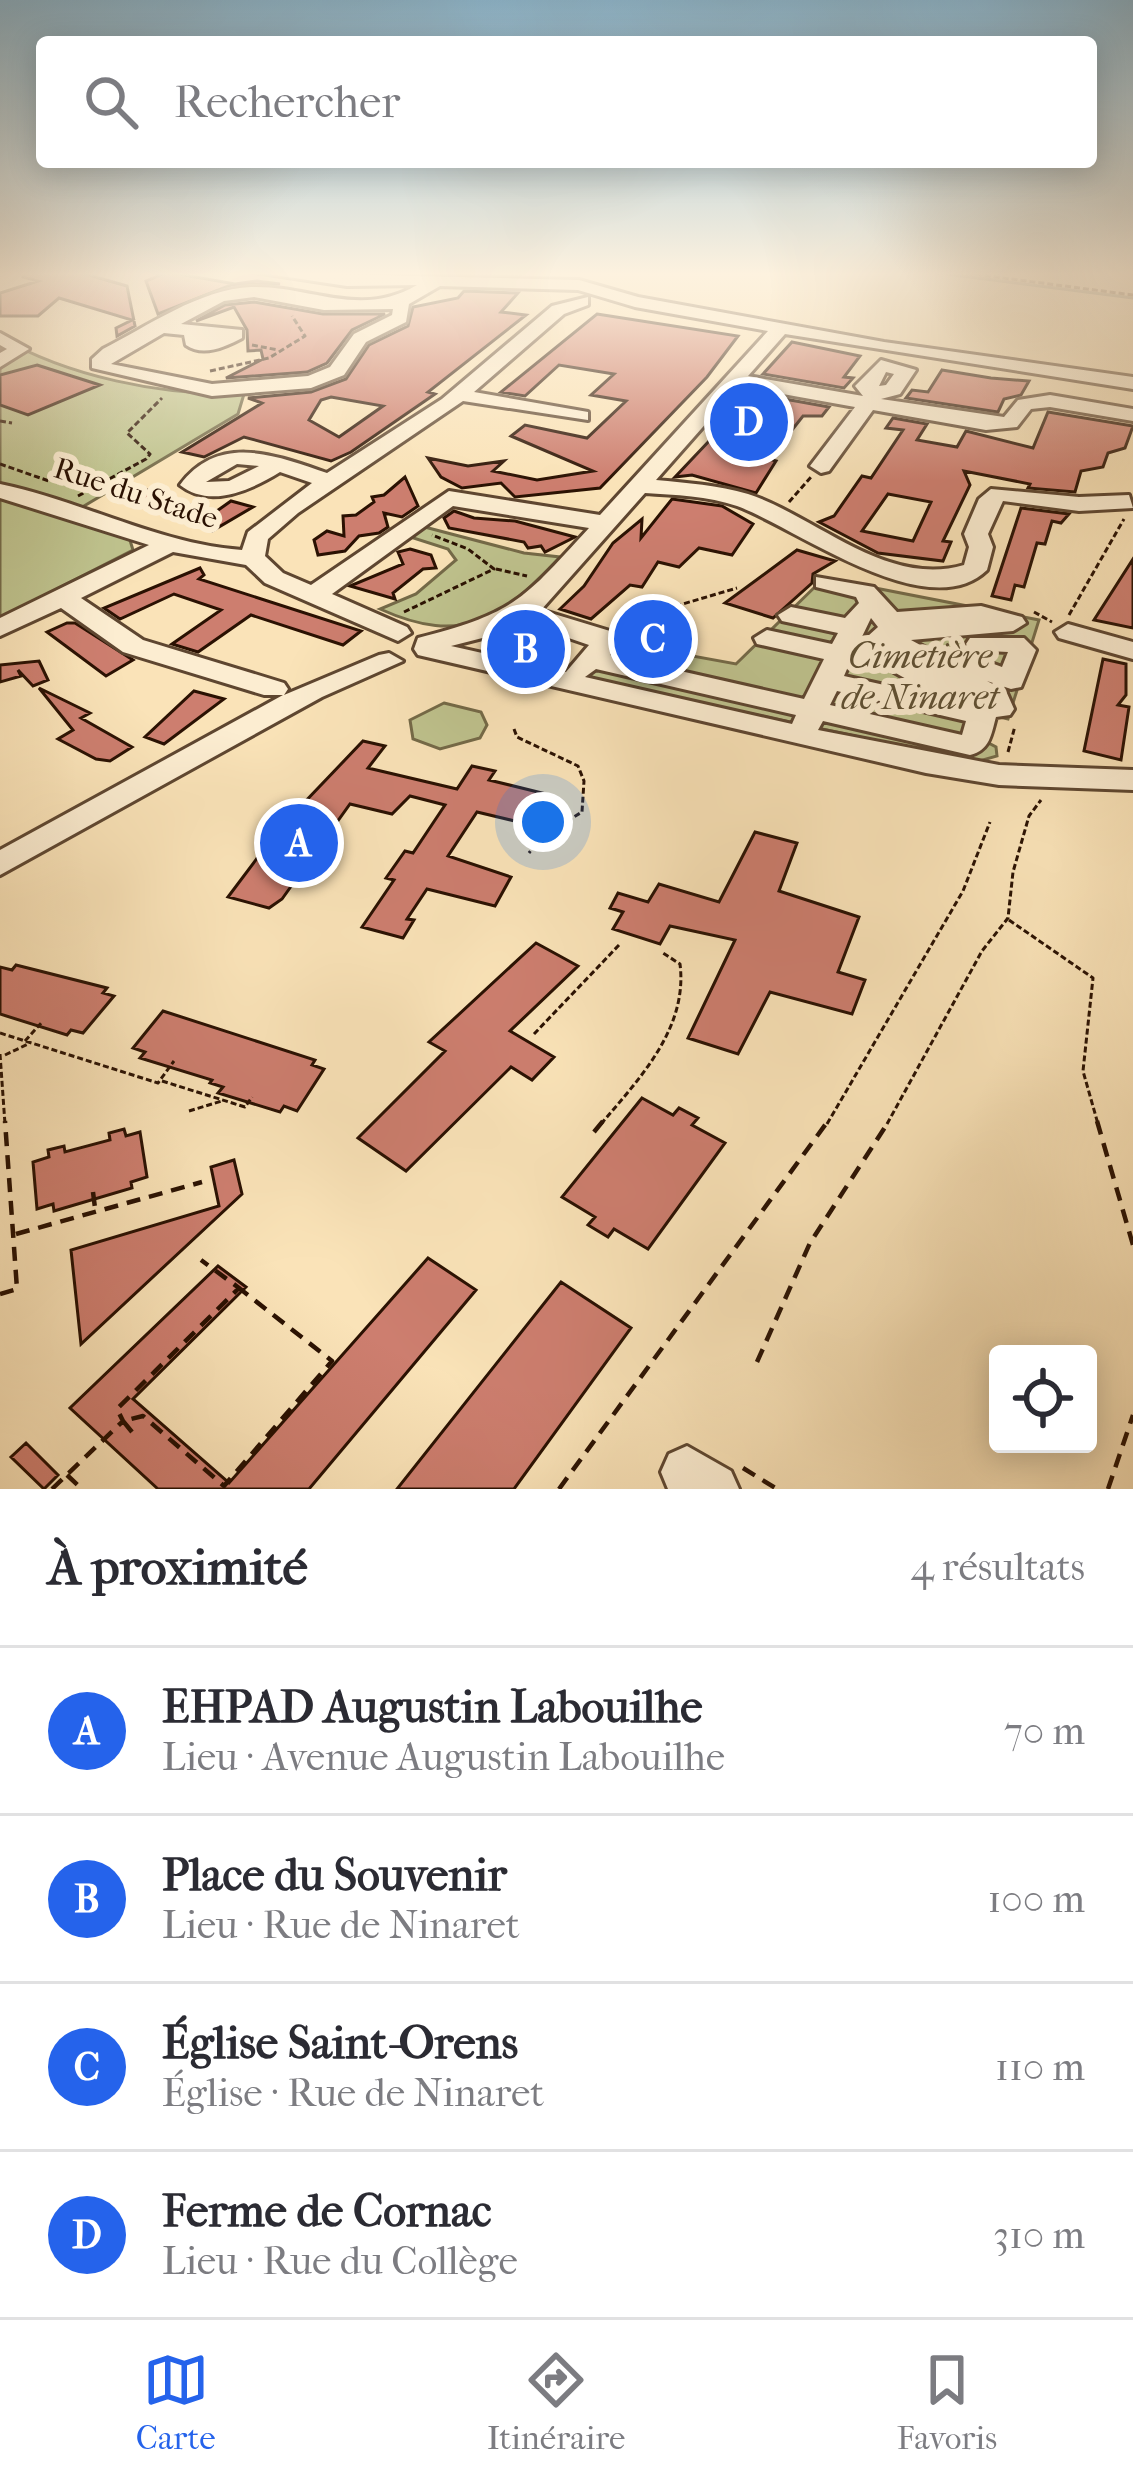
<!DOCTYPE html>
<html lang="fr">
<head>
<meta charset="utf-8">
<style>
  :root { --surface:#fff; --page:#f7f7f7; --text:#2b2b33; --muted:#7c7c81; --line:#e1e1e2; --accent:#2563eb }
  body { margin:0; font-family:"IM FELL French Canon",serif; background:var(--page); color:var(--text) }
  .controls { position:absolute; right:36px; bottom:36px; display:grid; overflow:hidden; border-radius:12px; box-shadow:0 6px 30px #0003 }
  .controls button { width:108px; height:108px; display:grid; place-items:center; padding:0; border:0; border-bottom:3px solid var(--line); background:var(--surface); color:var(--text); font:60px sans-serif }
  .you { position:absolute; left:543px; top:822px; width:42px; height:42px; margin:-30px; border:9px solid #fff; border-radius:50%; background:#1a73e8; box-shadow:0 0 0 18px #1a73e833 }
  .badge { display:grid; place-items:center; width:78px; height:78px; border-radius:50%; background:var(--accent); color:#fff; font-size:39px; font-weight:700 }
  .pin { position:absolute; translate:-50% -50%; border:6px solid #fff; box-shadow:0 3px 12px #0006 }
  .list { margin:0; padding:0; list-style:none }
  h2 { display:flex; justify-content:space-between; align-items:center; height:156px; margin:0; padding:0 48px; font-size:51px }
  h2 small { font-size:39px; font-weight:400; color:var(--muted) }
  .list li { display:grid; grid-template-columns:78px 1fr auto; gap:36px; align-items:center; box-sizing:border-box; height:168px; padding:0 48px; border-top:3px solid var(--line) }
  .list b { display:block; font-size:45px; white-space:nowrap }
  .list p { margin:0; font-size:39px; white-space:nowrap; color:var(--muted) }
  .list em { font-size:39px; font-style:normal; color:var(--muted) }
  .icon { flex:none; width:66px; height:66px; fill:none; stroke:currentColor; stroke-width:2; stroke-linecap:round; stroke-linejoin:round }
  .map { position:relative; flex:none; width:1133px; height:1489px; overflow:hidden }
  .search { position:absolute; background:var(--surface); box-shadow:0 6px 30px #0003; left:36px; right:36px; top:36px; height:132px; display:flex; align-items:center; gap:30px; box-sizing:border-box; padding:0 42px; border-radius:12px; color:var(--muted); font-size:45px }
  .sheet { height:828px; background:var(--surface) }
  nav { display:flex; justify-content:space-around; align-items:center; box-sizing:border-box; height:168px; border-top:3px solid var(--line); background:var(--surface); font-size:33px; color:var(--muted) }
  nav a { display:grid; justify-items:center; gap:6px }
  nav .on { color:var(--accent) }
  .map>svg:first-child { display:block }
  .green { fill:#bfc38e; stroke:#746a48; stroke-width:3 }
  .lines { fill:none; stroke-linecap:round; stroke-linejoin:round }
  .stream { stroke:#70796c; stroke-width:3 }
  .building { fill:#cd7e6f; stroke:#2a1102; stroke-width:3; fill-rule:evenodd }
  .minor-casing { stroke:#5e4630; stroke-width:6 }
  .path-far1 { stroke:#2a1102; stroke-width:3; stroke-dasharray:6 3; stroke-linecap:butt }
  .path { stroke:#2a1102; stroke-width:4.5; stroke-dasharray:14 9; stroke-linecap:butt }
  .minor { fill:#fcedd1; fill-rule:evenodd }
  .labels { text-anchor:middle; stroke-width:12; stroke-linejoin:round; paint-order:stroke }
  .far-street-label { font-size:30px; fill:#2a1102; stroke:#fcedd1 }
  .park-label { font-size:36px; font-style:italic; fill:#5e4f33; stroke:#fcedd1 }
</style>
</head>
<body>
<div class="map">
<svg width="1133" height="1489" viewBox="0 0 1133 1489">
  <rect width="100%" height="100%" fill="#fae3b8"/>
  <filter id="stains"><feTurbulence type="fractalNoise" baseFrequency=".00167" numOctaves="4"/><feColorMatrix values="0 0 0 0 .2 0 0 0 0 .09 0 0 0 0 .02 0 0 0 .5 -.17"/></filter>
  <radialGradient id="worn" r=".72"><stop offset=".6" stop-color="#630" stop-opacity="0"/><stop offset="1" stop-color="#630" stop-opacity=".3"/></radialGradient>
  <path class="green" d="M0 337C67 376 161 396 244 394L238 414 74 512 129 537 133 550 0 618Z
    M417 525 524 553 560 557C502 618 464 647 380 609L416 594 456 560 448 549 404 535Z
    M824 578 1039 620 1008 719 991 715 983 740 996 747 997 756 976 762 584 678 620 645 643 653 649 648 736 664Z
    M444 703 481 712 487 725 480 738 440 749 413 739 410 720Z"/>
  <g class="lines">
    <path class="stream" d="M931 272 1133 298"/>
  </g>
  <path class="building" d="M24 272H78L127 286 135 326 117 336 116 328 132 320 59 298 38 316H0V293L38 281 23 277Z
    M167 272 235 284 257 281 280 284 231 285 158 314 146 281Z
    M464 291 518 293 501 312 526 315 428 392 435 394 351 452 331 461 244 437 204 457 182 452 262 403 248 398 311 392 346 379 369 345 408 326 413 307 458 298ZM331 397 383 406 339 437 309 420 321 400Z
    M254 302 323 314H385L352 330 327 363 307 372 226 378 263 359 261 350 248 351 247 330 234 307 196 321 225 305Z
    M597 314 738 336 707 377 600 488 515 497 501 483 462 488 441 477 428 458 468 466 504 461 493 471 537 480 593 471 511 436 525 425 587 438 626 401 591 395 614 374 559 365 525 396 501 392Z
    M792 342 860 356 844 377 853 378 844 388 763 374Z
    M37 365 100 385 28 415 0 405V375Z
    M942 370 991 378 1029 381 1021 395 1004 399 998 412 906 398 912 390 928 392Z
    M746 392 829 407 822 416H803L769 459 776 461 756 493 692 475 675 477 745 403Z
    M1048 412 1133 426 1125 448 1108 453 1103 467 1081 471 1075 492 1028 488 1030 484 964 471 970 485 943 541 951 542 943 561 878 553 819 522 834 516 862 476 871 478 903 430 886 428 893 418 927 424 917 440 957 447 966 431 1033 448ZM888 494 931 502 913 541 862 531Z
    M405 477 418 506 402 517 384 513 388 527 379 533 359 536 345 551 318 555 314 540 327 531 344 536 343 516 356 515 374 502 372 497 384 495Z
    M136 486 214 513 231 501 253 507 212 531 117 496Z
    M672 499 722 506 753 524 732 555 699 548 679 567 658 562 642 587 630 585 591 619 560 609 584 586 613 543 642 519 641 538Z
    M1021 508 1069 514 1061 523 1052 521 1045 544 1037 543 1024 587 1015 585 1011 600 992 596Z
    M454 511 474 518 515 521 575 537 545 552 541 546 528 548 524 542 449 528 444 518Z
    M410 549 431 555 436 568 423 569 393 593 395 599 350 586 403 564 398 552Z
    M797 550 835 561 813 574 812 583 773 618 725 603Z
    M1133 559V628L1094 620Z
    M200 568 204 575 199 579 361 631 343 645 251 615 198 652 172 644 221 610 174 594 120 619 104 608Z
    M686 622 665 653 628 649 615 631 623 624Z
    M67 623H75L133 660 106 676 47 632Z
    M1103 659 1126 664V695L1118 705 1129 707 1121 760 1084 751Z
    M39 661 48 680 33 686 18 670 21 676 0 682V665Z
    M39 688 90 713 81 718 132 747 110 761 96 759 58 739 73 730Z
    M194 691 224 699 164 744 145 737Z
    M363 741 385 746 368 768 457 789 472 766 495 771 489 780 542 793 523 823 477 812 448 856 511 877 495 906 427 889 407 919 414 920 403 938 362 927 394 880 386 878 405 851 413 853 445 805 410 796 392 814 350 804 282 899 269 908 228 897 279 829Z
    M755 832 797 843 779 891 859 917 838 972 865 980 852 1014 770 992 738 1054 688 1038 735 940 670 926 660 944 613 929 623 912 610 908 618 893 648 902 659 884 719 902Z
    M536 943 578 966 510 1031 554 1057 532 1080 511 1067 406 1171 358 1138 445 1051 429 1042Z
    M16 965 107 988 103 993 114 996 83 1033 71 1030 67 1035 0 1014V967L12 970Z
    M163 1011 315 1060 312 1065 324 1069 297 1111 284 1106 280 1112 218 1093 223 1087 210 1083 212 1080 140 1058 145 1052 133 1048Z
    M642 1098 673 1115 679 1108 698 1118 692 1125 725 1143 648 1249 614 1229 608 1237 588 1225 595 1217 562 1197Z
    M124 1129 126 1136 140 1132 147 1177 131 1182 132 1188 54 1211 53 1204 37 1209 33 1162 49 1157 48 1150 64 1146 65 1152 110 1140 109 1133Z
    M234 1160 242 1194 81 1344 71 1250 219 1206 211 1167Z
    M428 1258 476 1290 309 1489H158L70 1408 218 1266 246 1287 133 1399 229 1483Z
    M561 1282 631 1328 514 1489H397Z
    M26 1443 58 1475 44 1489 11 1457Z"/>
  <g class="lines">
    <g class="minor-casing">
      <path id="minor" d="M255 272 579 280 638 297 884 342 1133 377V389L785 334 748 376 863 396 855 386 881 360 916 370 900 394 881 399 1004 417 1018 400 1050 395 1133 409V421L1050 407 1031 409 1017 427 986 430 873 410 829 471 821 473 810 466 855 407 739 386 656 480C687 483 718 485 748 494 817 517 887 588 964 565L969 547 964 534 979 499 991 489 1079 497 1129 495 1133 508 1079 511 1003 501 988 534 993 547 987 570C928 627 797 528 737 506 708 496 675 495 645 493L541 610 610 631 617 647 610 655 804 699 824 659 757 644 754 638 767 630 832 644 838 633 782 621 778 615 791 607 845 618 859 603 856 597 816 587V577L874 587 897 612 981 606 1022 617 1026 623 1013 631 911 640 963 668 965 659 975 657 1002 667 1008 652 970 650 966 644 970 638H1024L1036 650 1021 687 1011 689 987 681 1006 691 1014 709 1010 715 996 717C991 735 990 750 970 755L823 721 818 730 999 765 1133 770V790L999 785 926 773 418 655 414 649 418 638C515 613 523 600 589 528L453 506 332 594 407 627 411 633 398 641 265 583 246 565 173 552 81 598 143 640 284 683 288 689 284 695 379 655 389 653 403 661 322 697 0 875V850L283 695H264L123 652 61 608 0 636V618L149 545 0 498V484C82 501 159 544 242 550L248 532 312 483 280 472C251 490 210 509 180 485 219 433 275 455 327 473L442 399 552 306 588 297V305L564 314 474 392 588 412V420L463 401 298 513 268 539 265 556 283 573 311 585 449 491 600 515 768 331 635 307 578 290 440 286 409 304 406 322 366 342 344 375 311 388 212 396 92 368V359L103 349C148 326 200 289 251 287 310 285 359 319 417 285L347 286ZM254 297 324 310 393 309 392 315 354 334 330 367 308 376 212 384 111 364 164 333 184 335 186 345C203 357 225 347 242 338V330L181 324 224 301ZM886 372 894 374 886 385 879 386ZM237 464 259 466 229 481 206 482ZM871 618 878 627 858 645ZM522 622 589 645 566 672 451 646 502 633ZM871 659 938 697 844 676 850 662ZM596 669 796 715 792 724 585 677ZM837 691 966 721 962 735 830 705Z
        M0 333 29 349 0 367V353L7 349 0 345Z
        M1068 624 1133 642V659L1059 638 1055 632Z
        M687 1446 731 1471 739 1489H668L661 1472 669 1454Z"/>
    </g>
    <path class="path-far1" d="M958 272 1133 295
      M252 345 278 350
      M210 371 269 358 305 336 292 316
      M0 421 12 423
      M0 464 49 481
      M78 496 146 459 150 454 127 433 162 398
      M789 502 811 477
      M496 569 527 576
      M404 612 494 569 468 549 432 535
      M1034 612 1052 622
      M1069 615 1124 519
      M615 624 737 588
      M514 729 517 737 578 766 584 781 582 812 541 837 529 853
      M1008 752 1015 726
      M1009 920 1093 978 1083 1071 1098 1124
      M0 1033 158 1083 174 1061
      M534 1034 620 944
      M25 1041 43 1021
      M0 1054 5 1124
      M5 1055 28 1044
      M162 1081 245 1107 252 1097
      M189 1111 222 1101
      M601 1124C640 1078 688 1028 680 964L663 953
      M827 1124 963 891 990 822
      M887 1124 982 951 1008 918 1013 872 1029 816 1041 800"/>
    <path class="path" d="M1097 1121 1133 1245
      M594 1132 603 1121
      M93 1192 95 1208
      M16 1234 202 1182
      M0 1294 17 1289 5 1121
      M757 1362 810 1243 889 1121
      M132 1432 123 1421 143 1416 224 1486 332 1361 239 1288
      M743 1468 777 1489
      M67 1475 82 1489
      M52 1489 123 1421 117 1409 239 1288 201 1260
      M559 1489 828 1121
      M1108 1489 1133 1415"/>
    <use href="#minor" class="minor"/>
  </g>
  <linearGradient id="sky" x2="0" y2="1"><stop stop-color="#8ab8d3"/><stop offset="0.57" stop-color="#fdf2df"/><stop offset="1" stop-color="#fdf2df" stop-opacity="0"/></linearGradient>
  <rect width="1133" height="481" fill="url(#sky)"/>
  <g class="labels">
    <g class="far-street-label">
      <text transform="translate(136 493) rotate(18)" y="10">Rue du Stade</text>
    </g>
    <g class="park-label">
      <text x="920" y="668">Cimetière<tspan x="920" dy="41">de Ninaret</tspan></text>
    </g>
  </g>
  <rect width="100%" height="100%" filter="url(#stains)"/>
  <rect width="100%" height="100%" fill="url(#worn)"/>
</svg>
<div class="controls">
<button><svg class="icon" aria-label="locate" viewBox="0 0 24 24"><circle cx="12" cy="12" r="6"/><path d="M12 2v4M12 18v4M2 12h4M18 12h4"/></svg></button>
</div>
<div class="you"></div>
<div class="pin badge" style="left:299px;top:843px">A</div>
<div class="pin badge" style="left:526px;top:649px">B</div>
<div class="pin badge" style="left:653px;top:639px">C</div>
<div class="pin badge" style="left:749px;top:422px">D</div>
<div class="search"><svg class="icon" aria-label="search" viewBox="0 0 24 24"><circle cx="10" cy="10" r="6"/><path d="M15 15l6 6"/></svg>Rechercher</div>
</div>
<section class="sheet">
<h2>À proximité<small>4 résultats</small></h2>
<ul class="list">
<li><span class="badge">A</span><div><b>EHPAD Augustin Labouilhe</b><p>Lieu · Avenue Augustin Labouilhe</p></div><em>70 m</em></li>
<li><span class="badge">B</span><div><b>Place du Souvenir</b><p>Lieu · Rue de Ninaret</p></div><em>100 m</em></li>
<li><span class="badge">C</span><div><b>Église Saint-Orens</b><p>Église · Rue de Ninaret</p></div><em>110 m</em></li>
<li><span class="badge">D</span><div><b>Ferme de Cornac</b><p>Lieu · Rue du Collège</p></div><em>310 m</em></li>
</ul>
</section>
<nav>
<a class="on"><svg class="icon" aria-label="map" viewBox="0 0 24 24"><path d="M3 6l6-2 6 2 6-2v14l-6 2-6-2-6 2zM9 4v14M15 6v14"/></svg>Carte</a>
<a><svg class="icon" aria-label="directions" viewBox="0 0 24 24"><path d="M12 3l9 9-9 9-9-9zM9 14v-3h6M13 9l2 2-2 2"/></svg>Itinéraire</a>
<a><svg class="icon" aria-label="saved" viewBox="0 0 24 24"><path d="M7 4h10v16l-5-4-5 4z"/></svg>Favoris</a>
</nav>
</body>
</html>
